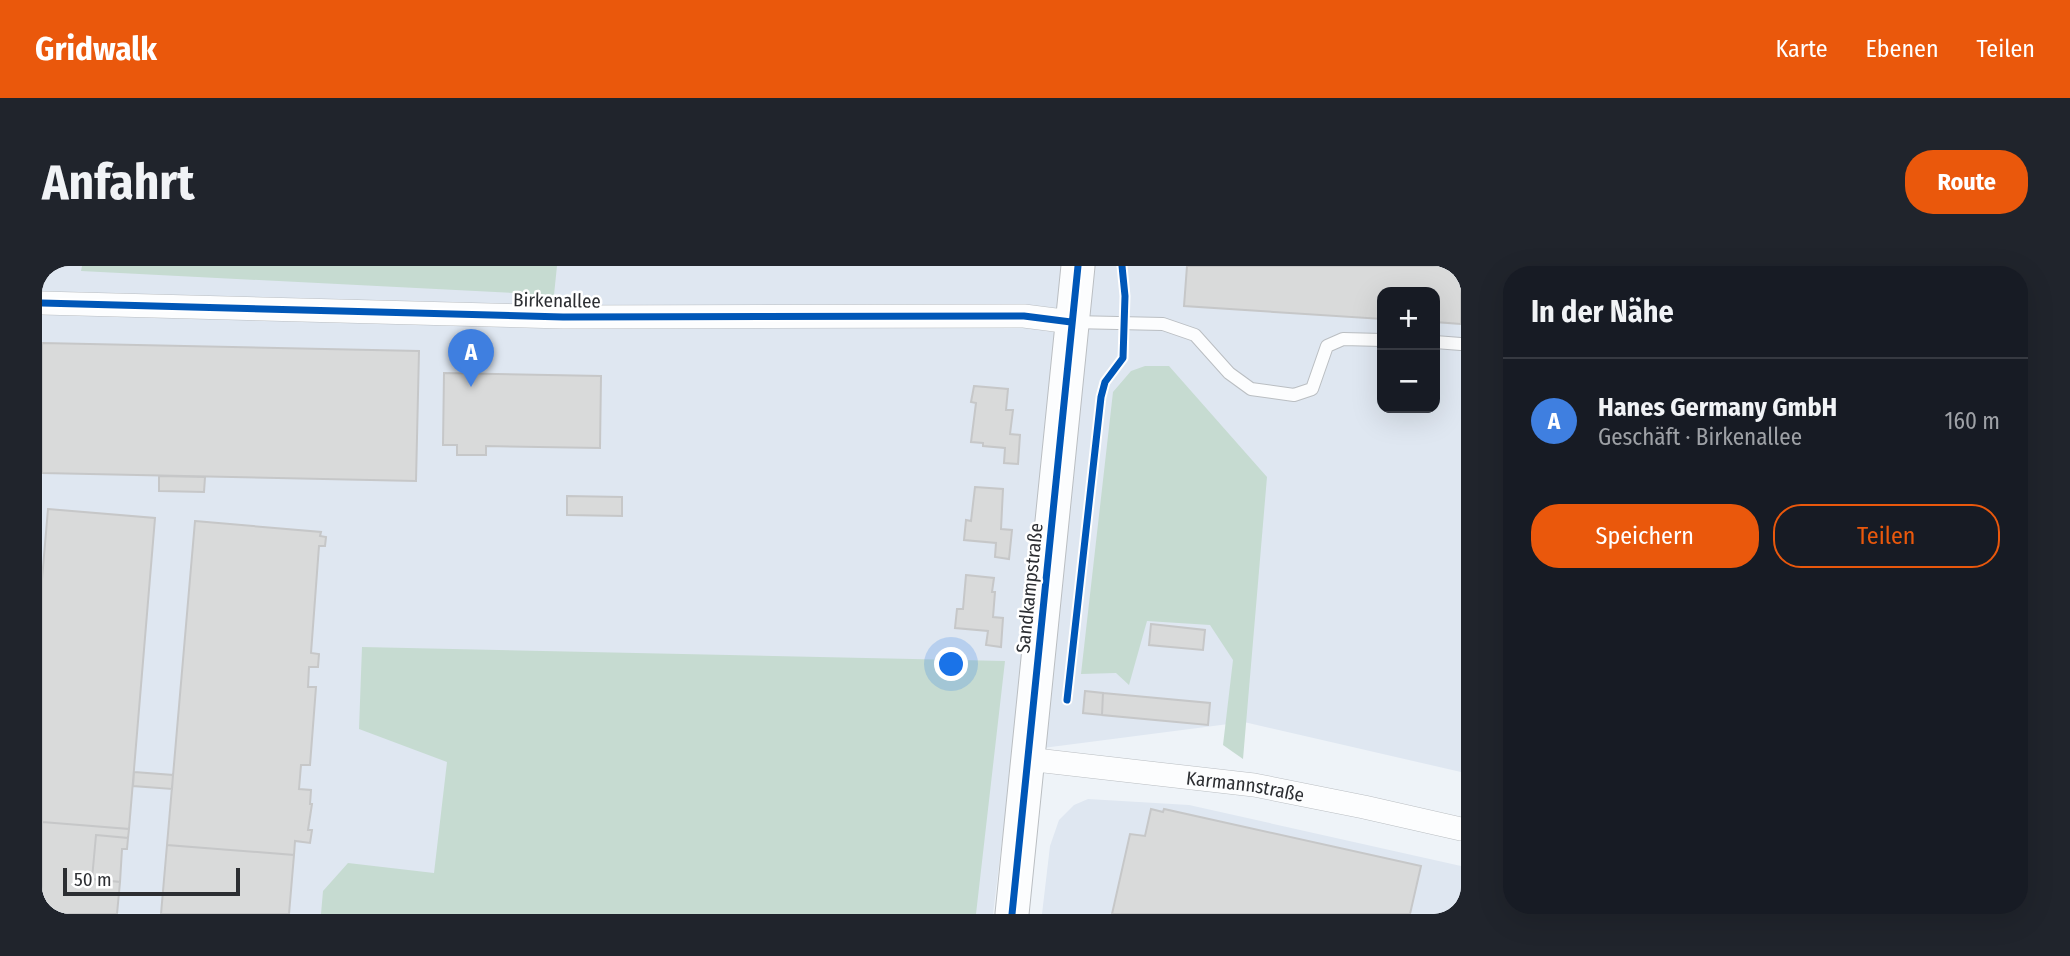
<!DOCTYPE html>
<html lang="de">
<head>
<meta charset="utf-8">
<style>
  :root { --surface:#171b24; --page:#20242c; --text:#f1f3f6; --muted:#9ea1a6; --line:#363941; --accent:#ea580c }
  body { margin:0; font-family:"Fira Sans Condensed",sans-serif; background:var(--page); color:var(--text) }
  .controls { position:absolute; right:21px; top:21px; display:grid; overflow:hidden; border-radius:14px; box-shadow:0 7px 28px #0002 }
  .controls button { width:63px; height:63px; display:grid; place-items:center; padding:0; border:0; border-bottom:2px solid var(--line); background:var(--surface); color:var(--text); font:35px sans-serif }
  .scale { position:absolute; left:21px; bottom:18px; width:177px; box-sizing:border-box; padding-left:7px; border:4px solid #2c2e32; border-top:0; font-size:19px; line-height:24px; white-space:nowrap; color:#2c2e32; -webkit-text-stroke:5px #fff; paint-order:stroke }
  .you { position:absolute; left:910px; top:399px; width:24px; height:24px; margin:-18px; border:5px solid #fff; border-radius:50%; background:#1a73e8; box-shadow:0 0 0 10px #1a73e833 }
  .badge { display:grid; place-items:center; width:46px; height:46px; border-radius:50%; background:var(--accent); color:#fff; font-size:23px; font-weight:700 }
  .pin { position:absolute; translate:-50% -58px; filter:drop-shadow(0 2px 4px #0008) }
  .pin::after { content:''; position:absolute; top:37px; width:24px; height:21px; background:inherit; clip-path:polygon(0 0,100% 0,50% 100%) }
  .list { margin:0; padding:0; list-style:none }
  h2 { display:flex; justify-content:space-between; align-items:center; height:91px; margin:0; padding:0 28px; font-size:30px }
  h2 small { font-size:23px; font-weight:400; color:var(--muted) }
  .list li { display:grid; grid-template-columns:46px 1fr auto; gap:21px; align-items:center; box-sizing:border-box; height:126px; padding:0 28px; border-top:2px solid var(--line) }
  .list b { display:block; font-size:26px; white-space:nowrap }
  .list p { margin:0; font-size:23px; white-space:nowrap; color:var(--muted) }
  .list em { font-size:23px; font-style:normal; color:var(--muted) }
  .actions { display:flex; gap:14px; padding:21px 28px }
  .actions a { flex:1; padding:16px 0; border:2px solid var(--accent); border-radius:28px; text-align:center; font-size:24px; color:var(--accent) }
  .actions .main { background:var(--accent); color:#fff }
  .map { position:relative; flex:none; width:1419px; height:648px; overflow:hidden; border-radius:28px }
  header { display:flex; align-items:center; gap:42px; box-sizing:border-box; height:98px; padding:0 35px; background:var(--accent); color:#fff }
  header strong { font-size:33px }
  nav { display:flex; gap:38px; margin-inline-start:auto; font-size:24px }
  .intro { display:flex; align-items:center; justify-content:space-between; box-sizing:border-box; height:168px; padding:0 42px }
  h1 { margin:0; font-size:49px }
  .button { padding:18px 32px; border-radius:28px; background:var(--accent); color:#fff; font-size:24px; font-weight:700 }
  main { display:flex; gap:42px; padding:0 42px }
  aside { flex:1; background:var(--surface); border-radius:28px; box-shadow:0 7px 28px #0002 }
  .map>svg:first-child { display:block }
  .built { fill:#dfe7f1; fill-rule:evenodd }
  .green { fill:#c6dbd1 }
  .building { fill:#d9dada; stroke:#c6c7c8; stroke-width:2 }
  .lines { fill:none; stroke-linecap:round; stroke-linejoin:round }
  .lane-casing { stroke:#babec2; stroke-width:14 }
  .street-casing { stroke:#babec2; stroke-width:24 }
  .secondary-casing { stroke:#babec2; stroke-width:35 }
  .lane { stroke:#fcfdfe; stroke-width:12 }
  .street { stroke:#fcfdfe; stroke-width:23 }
  .secondary { stroke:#fcfdfe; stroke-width:33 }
  .cycleway-casing { stroke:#fff; stroke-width:11 }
  .cycleway { stroke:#0057b8; stroke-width:7 }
  .labels { text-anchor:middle; stroke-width:5; stroke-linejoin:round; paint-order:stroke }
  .street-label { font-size:19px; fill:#2c2e32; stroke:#fff }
</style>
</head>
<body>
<header>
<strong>Gridwalk</strong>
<nav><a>Karte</a><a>Ebenen</a><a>Teilen</a></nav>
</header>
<div class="intro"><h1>Anfahrt</h1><a class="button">Route</a></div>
<main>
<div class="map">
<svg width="1419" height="648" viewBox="0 0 1419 648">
  <rect width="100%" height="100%" fill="#eef3f8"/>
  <path class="built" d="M0 0H1419V506L1202 456 971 486 951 648H0ZM1340 26H1393V142H1340Z
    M1046 533 1147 539 1419 600V648H1000L1008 580 1017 554 1032 539Z"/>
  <path class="green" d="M40 0H515L512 29 39 5Z
    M1103 100H1127L1225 211 1201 493 1181 479 1191 394 1168 359 1105 355 1087 419 1074 407 1039 408 1071 126 1089 105Z
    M320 381 963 395 934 648H279L281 625 306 597 392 607 405 496 317 463Z"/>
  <path class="building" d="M1145 0H1419V58L1393 56V26H1340V53L1142 40Z
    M0 77 377 85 374 215 0 207Z
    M402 107 559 110 558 182 444 180V189H415V179H401Z
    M932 120 966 123 964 144H971L968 168 978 169 976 198 962 197 963 182 941 180V177L929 176 934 137 929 136Z
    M117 210 163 211 162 226 117 225Z
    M933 221 961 223 959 263 970 264 967 293 953 291 954 277 922 274 924 254 929 255Z
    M525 230 580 231V250L525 249Z
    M6 243 113 252 87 563 0 556V313Z
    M153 255 279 266 278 270 284 271 283 280H277L269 387 277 388 276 401H267L266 421H274L268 499H259L257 523 269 524 268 538H270L266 564H270L268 577 253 575 252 589 125 579Z
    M924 309 952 312 950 326H953L951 351 961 352 959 381 944 379 946 365 913 362 915 343H921Z
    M1109 358 1163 364 1161 384 1107 379Z
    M1043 425 1061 427 1060 449 1041 447Z
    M1061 427 1168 437 1166 459 1060 449Z
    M92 506 131 509 130 523 91 520Z
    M1109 543 1121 546 1122 543 1379 600 1368 648H1070L1088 568 1103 570Z
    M0 556 87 563 86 572 54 569 50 613 78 616 75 648H0Z
    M54 569 86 572 85 583H80L78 616 50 613Z
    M125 579 252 589 247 648H119Z"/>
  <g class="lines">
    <g class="lane-casing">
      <path id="lane" d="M1030 56 1121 58 1153 69 1187 107 1209 123 1252 129 1270 123 1285 80 1301 73 1340 74
        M1393 76 1419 78"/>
    </g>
    <g class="street-casing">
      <g id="street">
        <path d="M0 37 521 51 982 50 1029 56"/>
        <path id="s1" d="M985 493 1212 519 1322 541 1419 563"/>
      </g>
    </g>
    <g class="secondary-casing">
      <path id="secondary" d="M970 648 1036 0"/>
    </g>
    <use href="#lane" class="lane"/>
    <use href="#street" class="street"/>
    <use href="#secondary" class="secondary"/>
    <g class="cycleway-casing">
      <path id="cycleway" d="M0 37 521 51 982 50 1029 56
        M1025 434 1059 131 1063 116 1081 92 1083 30 1080 0
        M970 648 1036 0"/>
    </g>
    <use href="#cycleway" class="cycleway"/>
  </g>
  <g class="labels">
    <g class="street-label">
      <text transform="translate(515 34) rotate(1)" y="7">Birkenallee</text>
      <text transform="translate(987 322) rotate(-84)" y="7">Sandkampstraße</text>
      <text dy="7" stroke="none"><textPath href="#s1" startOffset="220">Karmannstraße</textPath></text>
    </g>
  </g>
</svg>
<div class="controls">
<button>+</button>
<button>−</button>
</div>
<div class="scale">50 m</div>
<div class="you"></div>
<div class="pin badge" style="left:429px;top:121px;background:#3f7fe0">A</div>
</div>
<aside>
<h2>In der Nähe<small></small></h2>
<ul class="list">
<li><span class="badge" style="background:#3f7fe0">A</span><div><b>Hanes Germany GmbH</b><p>Geschäft · Birkenallee</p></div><em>160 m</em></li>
</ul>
<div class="actions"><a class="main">Speichern</a><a>Teilen</a></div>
</aside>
</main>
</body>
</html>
